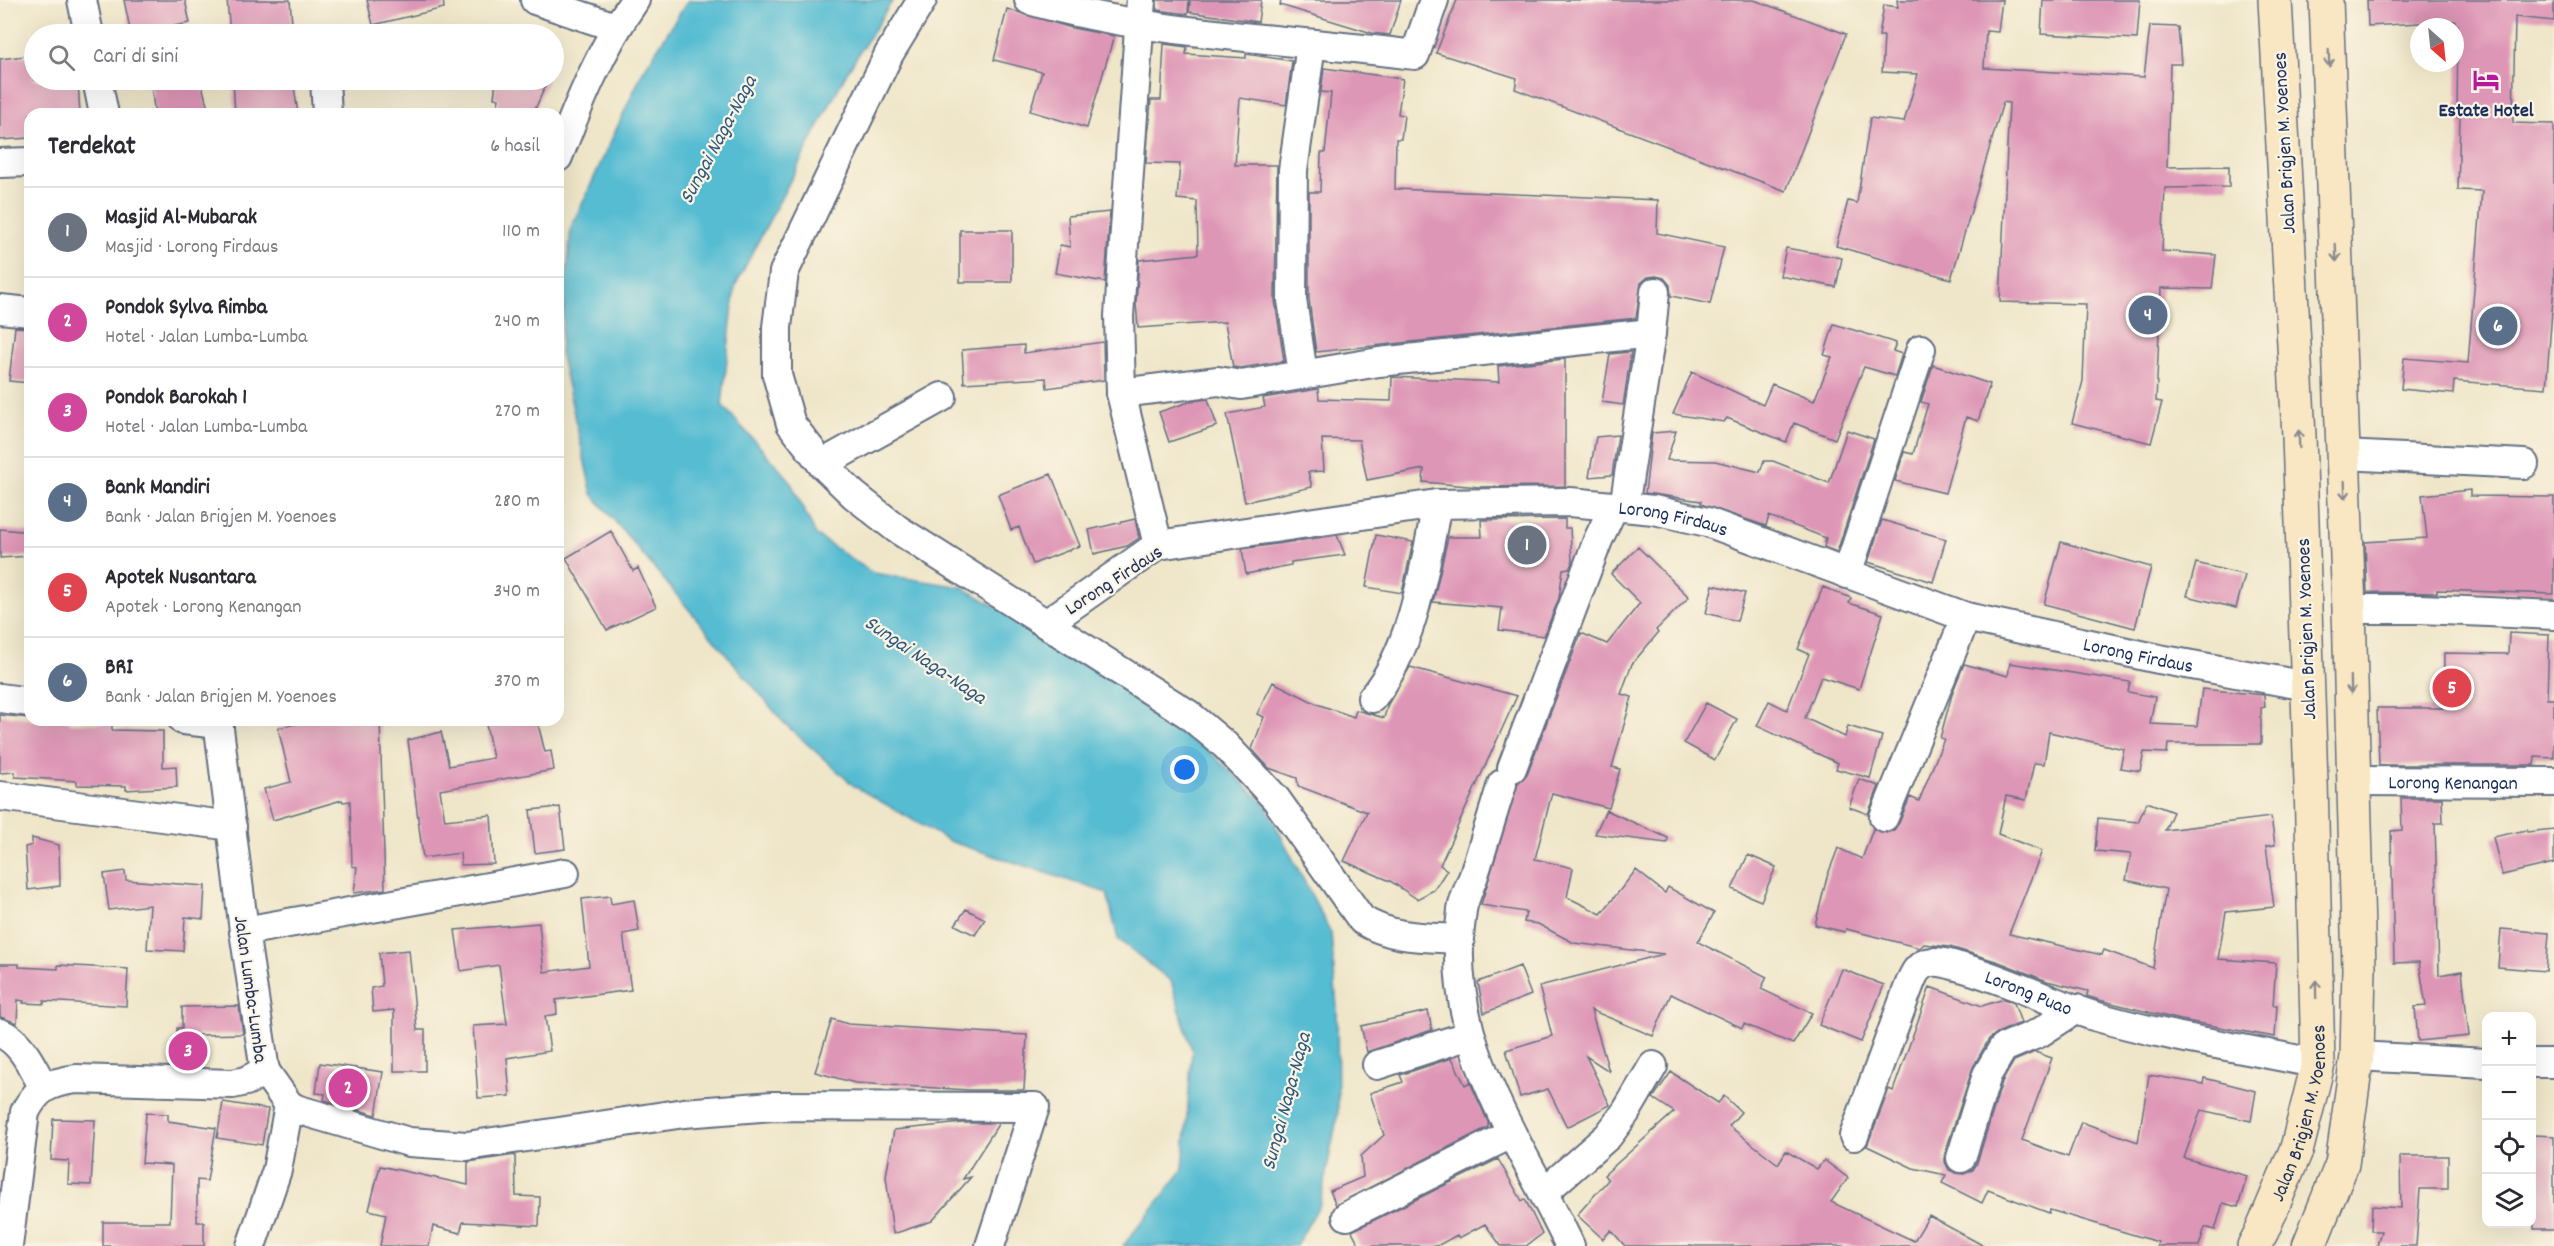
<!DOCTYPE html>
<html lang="id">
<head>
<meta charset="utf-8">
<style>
  :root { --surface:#fff; --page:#f7f7f7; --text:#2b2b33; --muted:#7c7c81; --line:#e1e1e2; --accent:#db2777 }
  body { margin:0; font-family:Dekko,sans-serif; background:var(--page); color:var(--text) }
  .controls { position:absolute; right:18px; bottom:18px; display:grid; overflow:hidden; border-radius:12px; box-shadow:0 6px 24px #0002 }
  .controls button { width:54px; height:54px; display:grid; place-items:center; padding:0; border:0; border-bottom:2px solid var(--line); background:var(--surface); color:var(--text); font:30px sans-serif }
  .compass { position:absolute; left:2410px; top:18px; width:54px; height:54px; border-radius:50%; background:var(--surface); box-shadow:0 6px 24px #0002; rotate:153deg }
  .you { position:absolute; left:1185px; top:770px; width:21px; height:21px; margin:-15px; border:4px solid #fff; border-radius:50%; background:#1a73e8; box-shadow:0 0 0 9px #1a73e833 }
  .badge { display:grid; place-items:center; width:39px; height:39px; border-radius:50%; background:var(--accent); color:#fff; font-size:20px; font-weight:700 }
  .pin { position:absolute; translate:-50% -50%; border:3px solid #fff; box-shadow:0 2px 6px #0006 }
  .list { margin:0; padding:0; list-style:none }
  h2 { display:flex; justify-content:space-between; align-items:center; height:78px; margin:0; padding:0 24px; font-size:26px }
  h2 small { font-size:20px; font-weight:400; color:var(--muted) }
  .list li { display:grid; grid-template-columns:39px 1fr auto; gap:18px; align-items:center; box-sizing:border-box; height:90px; padding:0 24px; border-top:2px solid var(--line) }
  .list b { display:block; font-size:22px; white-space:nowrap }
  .list p { margin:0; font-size:20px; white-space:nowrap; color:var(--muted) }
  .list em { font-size:20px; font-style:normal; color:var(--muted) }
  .icon { flex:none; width:33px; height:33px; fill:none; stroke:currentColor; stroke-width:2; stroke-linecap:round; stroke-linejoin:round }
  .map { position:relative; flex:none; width:2554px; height:1246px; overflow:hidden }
  .search { position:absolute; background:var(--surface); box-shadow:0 6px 24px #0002; left:24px; top:24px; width:540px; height:66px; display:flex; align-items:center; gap:15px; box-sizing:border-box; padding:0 21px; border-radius:33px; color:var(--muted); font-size:22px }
  .panel { position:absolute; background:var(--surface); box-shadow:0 6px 24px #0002; left:24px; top:108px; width:540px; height:618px; border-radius:18px }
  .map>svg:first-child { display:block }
  .water { fill:#54bcd2; stroke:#387698; stroke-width:1.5 }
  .building { fill:#de96b6 }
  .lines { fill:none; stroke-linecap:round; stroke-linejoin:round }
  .minor-casing { stroke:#656f83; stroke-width:32 }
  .secondary-casing { stroke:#656f83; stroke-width:36 }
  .minor { stroke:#fff; stroke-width:28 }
  .secondary { stroke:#f9e7c3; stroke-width:33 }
  .oneway { stroke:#8a8b90 }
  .labels { text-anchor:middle; stroke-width:4.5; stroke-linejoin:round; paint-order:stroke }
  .poi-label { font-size:20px; font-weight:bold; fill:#1b2f5e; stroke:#fcf5e5 }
  .street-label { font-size:20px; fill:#1b2f5e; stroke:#fcf5e5 }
  .water-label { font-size:21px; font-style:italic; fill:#2c5981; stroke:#fcf5e5 }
</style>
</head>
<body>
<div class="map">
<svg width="2554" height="1246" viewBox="0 0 2554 1246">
  <rect width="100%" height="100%" fill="#fcf5e5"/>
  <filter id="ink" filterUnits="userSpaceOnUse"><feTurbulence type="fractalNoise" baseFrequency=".0167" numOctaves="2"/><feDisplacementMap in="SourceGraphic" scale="12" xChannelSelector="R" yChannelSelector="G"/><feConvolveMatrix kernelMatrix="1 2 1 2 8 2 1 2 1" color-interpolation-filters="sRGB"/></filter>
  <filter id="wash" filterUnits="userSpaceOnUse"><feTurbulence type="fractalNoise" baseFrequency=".008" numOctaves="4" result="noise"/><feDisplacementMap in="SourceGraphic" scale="24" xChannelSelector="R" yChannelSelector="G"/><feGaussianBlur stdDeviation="1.35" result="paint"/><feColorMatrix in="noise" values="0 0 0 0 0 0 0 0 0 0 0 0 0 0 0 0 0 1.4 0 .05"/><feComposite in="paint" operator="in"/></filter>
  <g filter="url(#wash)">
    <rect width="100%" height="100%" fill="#efe6c9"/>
    <path class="water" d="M688 0H893L847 72 735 286 722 405 789 479 816 535 873 573 962 587 1036 630 1182 726 1264 803 1331 933 1337 1008 1338 1113 1320 1204 1296 1246H1123L1183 1170 1192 1050 1171 981 1118 939 1107 893 949 841 854 786 784 723 592 494 560 352 571 228 642 73Z"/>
    <g id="blocks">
      <path class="building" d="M124 0H185L190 23 131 34Z
        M227 0H290L293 34H230Z
        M367 0H443L444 8 373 25Z
        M1157 0H1189L1188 14 1157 10Z
        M1190 0H1261L1258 22 1189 12Z
        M1281 0H1401L1390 35 1372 33 1280 5Z
        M1457 0H1754L1846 34 1786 191 1515 89 1517 78 1436 53Z
        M1897 0H2002L1998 32 1986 31 1984 68 2144 77 2150 26 2178 27 2181 64H2170L2167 167 2229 166V187L2165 188 2162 251 2216 255 2212 289 2161 288 2156 401 2162 402 2151 443 2072 423 2083 381 2086 304 2000 302 2009 103 2003 102 1951 279 1836 246 1848 201 1857 203 1870 118 1904 122 1918 74 1882 72 1884 36H1879L1884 5 1898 7Z
        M2043 0H2140L2137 39 2041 34Z
        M2367 0H2554V21L2515 17 2513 123 2554 124V286L2546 388 2454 381 2453 394 2401 389 2404 358 2468 363 2482 191 2458 190 2460 117H2457L2458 25H2455V21L2368 26Z
        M1007 9 1072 28 1114 36 1087 128 1030 111 1042 72 994 60Z
        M1164 44 1187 47 1186 54 1246 58V54L1292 61 1286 105 1240 98 1235 165H1277L1275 300 1284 361 1241 368 1233 367 1225 322 1138 328 1136 303 1139 260 1198 254 1197 201 1177 199 1180 164 1146 163 1151 100H1161Z
        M34 55V80H78L80 114H30V138L0 140V59Z
        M1324 68 1403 79 1398 114 1404 115 1401 139H1396L1395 189 1658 200 1657 233 1724 247 1710 304 1671 296 1670 285 1664 278 1656 276 1648 277 1641 283 1636 318 1316 352 1309 299V192H1320L1321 153H1325L1331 93 1321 92Z
        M150 80H201L209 114H155Z
        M233 80H293L298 114H235Z
        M496 80H548L533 114H496L499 99 494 98Z
        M1110 212 1105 282 1055 273 1060 245 1070 247 1068 216Z
        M960 230H1012V282H960Z
        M1786 248 1842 258 1836 287 1780 276Z
        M1834 324 1896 343 1893 351 1902 354 1895 376 1864 367 1835 439 1794 423 1786 442 1727 418 1724 422 1673 414 1692 372 1763 405 1772 384 1814 401 1832 357 1824 355Z
        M15 327 30 328V383L9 381Z
        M1103 342 1104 380 1047 388 1046 378 964 383 962 350 1024 345V353Z
        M1629 352H1631L1623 405 1602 402 1610 354Z
        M1565 359V486L1479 487 1423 482 1424 469 1367 480 1359 440 1322 439 1324 471 1308 472 1312 487 1245 502 1227 414 1265 407 1263 398 1318 389 1319 399 1391 401 1392 377 1499 382 1498 366Z
        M1933 365 1990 384 1978 421 1966 417 1945 493 1895 481 1904 452 1913 454 1928 404 1921 402Z
        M1208 399 1217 426 1169 442 1159 412 1192 401Z
        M1847 430 1874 439 1837 552 1824 547 1826 538 1769 516 1766 526 1701 504V501L1645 493 1652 433 1676 431 1667 460 1715 461 1760 472 1764 461H1773L1829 483Z
        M1618 435 1612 475 1589 477 1596 437Z
        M1051 474 1080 546 1033 564 1019 527 1011 530 998 495Z
        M2470 490V496L2554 497V594L2437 590V593L2367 592 2365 542 2427 538 2422 495Z
        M1135 519 1139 538 1127 546 1094 554 1089 530Z
        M1565 519V528H1570L1572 562 1570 568 1563 569 1559 598 1544 636 1499 630 1502 608 1433 602 1448 537H1482L1481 520Z
        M1882 520 1946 539 1933 582 1868 562Z
        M0 529 30 532V556L0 558Z
        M611 531 633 571 638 568 656 607 607 630 566 558Z
        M1337 535 1345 555 1291 562V565L1246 574 1242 549Z
        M1376 535 1413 542 1402 593 1366 587Z
        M2061 542 2151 567 2135 628 2044 604Z
        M1638 547 1689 597 1656 630 1658 633 1632 664 1621 694 1632 697 1612 767 1620 769 1609 808 1552 793 1535 859 1573 868 1567 897 1601 914 1636 870 1665 893 1668 887 1714 913 1698 942 1767 977 1761 989 1812 1013 1793 1044 1744 1024 1742 1028 1671 994 1653 1036 1591 1010 1609 1071 1586 1056 1610 1105 1567 1127 1548 1089 1520 1097 1506 1050 1552 1036 1539 986 1664 954 1574 943 1538 924 1524 922 1526 912 1481 905 1518 783 1527 774 1581 633 1607 644 1640 603 1611 574Z
        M2196 563 2245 575 2236 608 2187 596Z
        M1713 585 1745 593 1737 621 1706 613Z
        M1823 587 1851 598 1849 603 1883 614 1859 689 1821 677 1805 718 1845 737 1848 726 1882 736 1870 778 1836 769 1838 763 1757 726 1769 701 1787 710 1809 654 1798 649Z
        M2509 633 2549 635 2547 699H2554V758L2535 757 2534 765H2379L2377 708H2443L2444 653 2508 654Z
        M2010 663 2130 682 2128 692 2155 697 2150 724 2197 726 2202 689 2264 695 2265 707 2261 708V744H2168L2167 753 2144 752 2140 771 2120 768 2124 749 2049 732 2044 764 2034 763 2026 800 2006 796 1998 834 2042 851 2009 934 2102 955 2104 950 2153 968 2166 889 2126 880 2131 854 2095 851 2098 818 2138 822 2147 802 2173 812 2165 830 2271 817 2275 845 2266 846 2274 907 2226 912 2218 959 2276 963 2273 1005H2277L2275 1037 2181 1020 2099 1000 2087 996 2088 991 2047 981 1999 962 1950 947 1924 944 1920 948 1846 929 1845 932 1815 925 1827 877 1838 848 1862 859 1873 829 1886 833 1894 830 1899 823 1910 797 1919 801 1944 739 1940 738 1953 691 1964 664 2008 676Z
        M1410 667 1517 696 1440 865 1447 870 1434 890 1417 899 1390 881 1344 861 1367 812 1298 786 1297 778 1269 768 1252 749 1264 717 1257 714 1273 682 1317 704 1354 717 1356 710 1384 718 1388 704Z
        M1706 703 1737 719 1715 760 1684 743Z
        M0 715 30 718V720H69V723H112V730L163 731V767L176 766 177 787 126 790V786L77 785V781L15 777V772L0 773Z
        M312 720H380L385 889 354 893 357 867 352 866 350 801 343 802 342 800 273 820 264 789 291 782 278 728Z
        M485 720H537L545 752 551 751 554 770 440 790 445 820 491 815 494 864 461 865 460 853 423 858 408 740 441 732 449 766 493 758Z
        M1859 779 1879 786 1868 814 1849 807Z
        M2401 798H2442L2443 823H2435L2439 975 2462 971 2469 1036 2418 1041 2415 1007 2426 1006 2419 962 2394 963 2391 831 2402 830Z
        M560 807 565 849 535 853 530 810Z
        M1606 810 1668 838 1667 843 1595 834Z
        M2554 829V863L2502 875 2493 837 2526 830 2527 832Z
        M32 838 59 845 60 886 28 890 25 847 32 845Z
        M1748 855 1776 867 1761 901 1732 889Z
        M125 871 126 880 205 886 203 919 185 917 183 951 147 949 150 905 109 910 104 874Z
        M610 896 611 904 634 900 639 931 623 934 631 990 556 1000 557 1014 545 1016 550 1051 507 1058 510 1096 478 1098 473 1026 507 1024 499 965 461 971 455 930 539 923 544 972 589 966 582 899Z
        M966 909 985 919 975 935 955 925Z
        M2501 929 2549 933 2546 971 2498 967Z
        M409 950 417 1030H425V1071H394V1010L373 1012 371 988 382 986 379 953Z
        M0 964H19V967L58 969V965L128 969 126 1006 44 1001V1004L23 1003 24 1001 18 1000 17 1023 0 1017Z
        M1520 966 1531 995 1484 1013 1478 982Z
        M1842 969 1884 985 1861 1042 1819 1025Z
        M1930 987 1982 1006 2004 999 2014 1003 2021 1023 1997 1033 1989 1039 1973 1067 1945 1153V1162L1949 1170 1956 1173 1964 1174 1973 1170 1977 1163 2002 1082 2014 1061 2035 1052 2052 1058 2022 1140 2068 1157 2081 1122 2138 1142 2149 1075 2203 1084 2204 1078 2256 1091 2251 1121 2201 1110 2184 1158 2247 1176 2238 1207 2223 1203 2215 1230 2205 1227 2199 1246H2157L2158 1242 2050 1210 2049 1213 1988 1190 1982 1203 1942 1183 1946 1175 1913 1168 1867 1146 1889 1089 1893 1091Z
        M239 1006 243 1034 198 1035 199 1066H178L177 1028H182V1007Z
        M1428 1011 1432 1030 1367 1052 1361 1026Z
        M832 1019 848 1024 1027 1035 1024 1090H969L855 1083 815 1072Z
        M1452 1058 1465 1085 1470 1082 1488 1122V1127L1336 1205 1330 1191 1363 1177 1361 1156 1384 1135 1370 1093 1403 1082 1400 1075Z
        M320 1063 383 1072 376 1115 324 1100 325 1094 316 1093Z
        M1671 1072 1718 1103 1724 1096 1741 1112 1729 1126 1778 1164 1786 1151 1817 1169 1824 1160 1848 1178 1831 1202 1914 1241 1929 1216 1984 1246H1625L1611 1230 1603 1239 1577 1215 1608 1180 1604 1175 1674 1112 1653 1098Z
        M223 1102 268 1109 262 1145 217 1138Z
        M146 1113 168 1114V1121L216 1128 207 1181 197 1180V1222H204V1246H103V1222H170L172 1165 142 1163Z
        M53 1119 95 1120 91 1185 68 1184 69 1161 51 1160Z
        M962 1123H999L963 1179 971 1177 932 1221 893 1234 886 1176 894 1130Z
        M2532 1135 2554 1136V1229H2534Z
        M515 1155 516 1196 540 1197 539 1226 463 1222 460 1233 433 1226 429 1246H380L386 1214 369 1210 380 1166 468 1185V1162Z
        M2400 1156H2448V1189H2420L2416 1246H2377L2381 1231H2371L2372 1206 2401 1208Z
        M1498 1159 1522 1201 1525 1199 1542 1234 1526 1246H1501L1485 1224 1459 1238 1457 1235 1437 1246H1360L1352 1231Z"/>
    </g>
  </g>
  <g filter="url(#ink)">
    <use href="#blocks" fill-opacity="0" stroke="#656f83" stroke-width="1.5"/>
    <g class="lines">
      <g class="minor-casing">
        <g id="minor">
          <path d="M82 0 89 34"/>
          <path d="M535 0 615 27"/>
          <path d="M922 0 889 54 784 272 777 327V375L791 424 822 464 854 495 897 529 1188 714 1225 745 1276 799 1362 920C1393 939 1425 937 1460 939"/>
          <path d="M1029 0C1155 36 1286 38 1415 55L1434 0"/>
          <path d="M1141 0 1119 316 1121 393 1218 381 1241 385 1379 362 1651 333"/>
          <path d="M97 80 104 114"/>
          <path d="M325 80 327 114"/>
          <path d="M558 157C579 103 601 48 635 0"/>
          <path d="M0 163 30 162"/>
          <path d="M0 309 30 312"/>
          <path d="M1303 374 1292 300 1293 170 1311 45"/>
          <path d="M1121 393 1158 545"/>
          <path d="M2344 455 2524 464"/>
          <path d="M822 464 942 397"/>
          <path d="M1624 507 1651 333 1655 292"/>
          <path d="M1847 574 1921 349"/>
          <path d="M2349 609H2421L2554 615"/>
          <path id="s1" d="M1046 624 1158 545 1437 504 1570 502 1654 510 1707 522 1966 617 2159 659 2307 686"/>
          <path d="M0 698 30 702"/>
          <path d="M1372 698C1413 649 1425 566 1437 504"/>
          <path d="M183 720 219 724"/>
          <path d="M1512 768 1598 540 1614 506"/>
          <path id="s2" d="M2353 781 2554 782"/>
          <path d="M1502 784C1493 814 1483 845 1474 875 1470 886 1464 898 1462 910 1442 1041 1518 1135 1570 1246"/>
          <path d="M0 796 232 826"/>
          <path d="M1884 817 1966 617"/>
          <path d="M244 931 565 873"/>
          <path d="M0 1033C22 1041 33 1069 44 1088"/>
          <path d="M2357 1056 2486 1063"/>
          <path d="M2532 1063H2554"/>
          <path d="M1377 1065 1470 1035"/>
          <path d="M265 1071 289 1105 296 1109 409 1142 467 1146 684 1113 773 1106 1035 1107 990 1246"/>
          <path id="s3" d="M1854 1136 1906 994C1912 979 1915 963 1933 962 1942 961 1952 965 1960 967 2006 979 2048 1002 2094 1016 2167 1037 2243 1048 2318 1064"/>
          <path d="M1961 1158 1987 1075 2003 1048 2039 1033 2076 1009"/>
          <path d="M1544 1192 1608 1136 1626 1112 1653 1066"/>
          <path d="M1347 1216 1511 1134"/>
          <path d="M8 1246 25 1112C38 1087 49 1083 76 1079L233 1084 246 1081 265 1071 244 931 218 720"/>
          <path d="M251 1246 277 1170 289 1105"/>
        </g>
      </g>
      <g class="secondary-casing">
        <g id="secondary">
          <path id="s4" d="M2254 1246 2262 1231 2297 1148 2318 1064 2311 782 2299 436 2275 0"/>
          <path d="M2309 1246 2342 1164 2357 1056 2359 968 2349 609 2326 0"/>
        </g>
      </g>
      <use href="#minor" class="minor"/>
      <use href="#secondary" class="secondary"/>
    </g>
    <defs><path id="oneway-shaft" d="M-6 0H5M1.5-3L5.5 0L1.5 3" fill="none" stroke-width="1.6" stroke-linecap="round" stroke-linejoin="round" transform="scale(1.5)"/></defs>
    <g class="oneway">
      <use href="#oneway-shaft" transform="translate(2329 58) rotate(88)"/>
      <use href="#oneway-shaft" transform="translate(2336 253) rotate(88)"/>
      <use href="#oneway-shaft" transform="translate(2299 439) rotate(-92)"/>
      <use href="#oneway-shaft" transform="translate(2345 490) rotate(88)"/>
      <use href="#oneway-shaft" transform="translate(2351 685) rotate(89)"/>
      <use href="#oneway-shaft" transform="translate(2316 989) rotate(-91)"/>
    </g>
  </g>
  <defs>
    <g id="hotel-bare" transform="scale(2.07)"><path d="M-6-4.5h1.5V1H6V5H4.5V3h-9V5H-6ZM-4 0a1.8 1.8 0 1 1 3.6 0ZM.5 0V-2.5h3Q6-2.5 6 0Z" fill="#b5179e" stroke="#fcf5e5" stroke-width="2.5" paint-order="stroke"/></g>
  </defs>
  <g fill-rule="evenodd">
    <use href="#hotel-bare" x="2486" y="80"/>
  </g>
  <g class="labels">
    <g class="poi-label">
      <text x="2486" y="116">Estate Hotel</text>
    </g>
    <g class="street-label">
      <text transform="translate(2283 143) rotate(-93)" y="7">Jalan Brigjen M. Yoenoes</text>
      <text dy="7" stroke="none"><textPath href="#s1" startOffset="657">Lorong Firdaus</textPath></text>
      <text transform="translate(1113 579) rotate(-33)" y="7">Lorong Firdaus</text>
      <text transform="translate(2305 629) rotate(-92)" y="7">Jalan Brigjen M. Yoenoes</text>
      <text dy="7" stroke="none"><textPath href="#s1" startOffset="1143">Lorong Firdaus</textPath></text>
      <text dy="7" stroke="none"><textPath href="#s2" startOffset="100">Lorong Kenangan</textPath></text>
      <text transform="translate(252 989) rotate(82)" y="7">Jalan Lumba-Lumba</text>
      <text dy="7" stroke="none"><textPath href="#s3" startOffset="297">Lorong Puao</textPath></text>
      <text dy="7" stroke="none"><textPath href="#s4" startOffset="142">Jalan Brigjen M. Yoenoes</textPath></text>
    </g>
    <g class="water-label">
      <text transform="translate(717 139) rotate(-62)" y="7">Sungai Naga-Naga</text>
      <text transform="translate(926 659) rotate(34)" y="7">Sungai Naga-Naga</text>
      <text transform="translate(1285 1101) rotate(-75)" y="7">Sungai Naga-Naga</text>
    </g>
  </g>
</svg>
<div class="controls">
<button>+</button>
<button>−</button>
<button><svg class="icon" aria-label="locate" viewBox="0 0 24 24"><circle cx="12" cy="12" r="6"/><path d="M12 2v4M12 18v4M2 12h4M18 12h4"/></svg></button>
<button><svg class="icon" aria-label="layers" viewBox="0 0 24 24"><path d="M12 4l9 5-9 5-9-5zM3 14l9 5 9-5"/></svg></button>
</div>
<svg class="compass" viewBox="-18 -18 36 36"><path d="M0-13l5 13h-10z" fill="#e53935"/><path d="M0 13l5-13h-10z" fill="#7c7c81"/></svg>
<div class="you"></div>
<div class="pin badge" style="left:1527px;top:545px;background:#6b7280">1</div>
<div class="pin badge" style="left:348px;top:1088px;background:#d1479c">2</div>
<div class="pin badge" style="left:188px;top:1051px;background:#d1479c">3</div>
<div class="pin badge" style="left:2148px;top:315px;background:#5c6f8a">4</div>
<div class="pin badge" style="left:2452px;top:688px;background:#e0444e">5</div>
<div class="pin badge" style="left:2498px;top:326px;background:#5c6f8a">6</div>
<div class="search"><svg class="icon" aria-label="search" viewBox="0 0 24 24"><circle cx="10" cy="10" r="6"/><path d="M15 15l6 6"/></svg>Cari di sini</div>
<section class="panel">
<h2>Terdekat<small>6 hasil</small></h2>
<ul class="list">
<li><span class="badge" style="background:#6b7280">1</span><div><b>Masjid Al-Mubarak</b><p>Masjid · Lorong Firdaus</p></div><em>110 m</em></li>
<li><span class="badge" style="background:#d1479c">2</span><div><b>Pondok Sylva Rimba</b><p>Hotel · Jalan Lumba-Lumba</p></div><em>240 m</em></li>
<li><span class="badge" style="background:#d1479c">3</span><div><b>Pondok Barokah 1</b><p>Hotel · Jalan Lumba-Lumba</p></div><em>270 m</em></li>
<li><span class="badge" style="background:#5c6f8a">4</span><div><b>Bank Mandiri</b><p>Bank · Jalan Brigjen M. Yoenoes</p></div><em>280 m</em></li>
<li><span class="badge" style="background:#e0444e">5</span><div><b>Apotek Nusantara</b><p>Apotek · Lorong Kenangan</p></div><em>340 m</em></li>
<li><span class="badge" style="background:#5c6f8a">6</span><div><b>BRI</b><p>Bank · Jalan Brigjen M. Yoenoes</p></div><em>370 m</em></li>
</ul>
</section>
</div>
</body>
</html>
